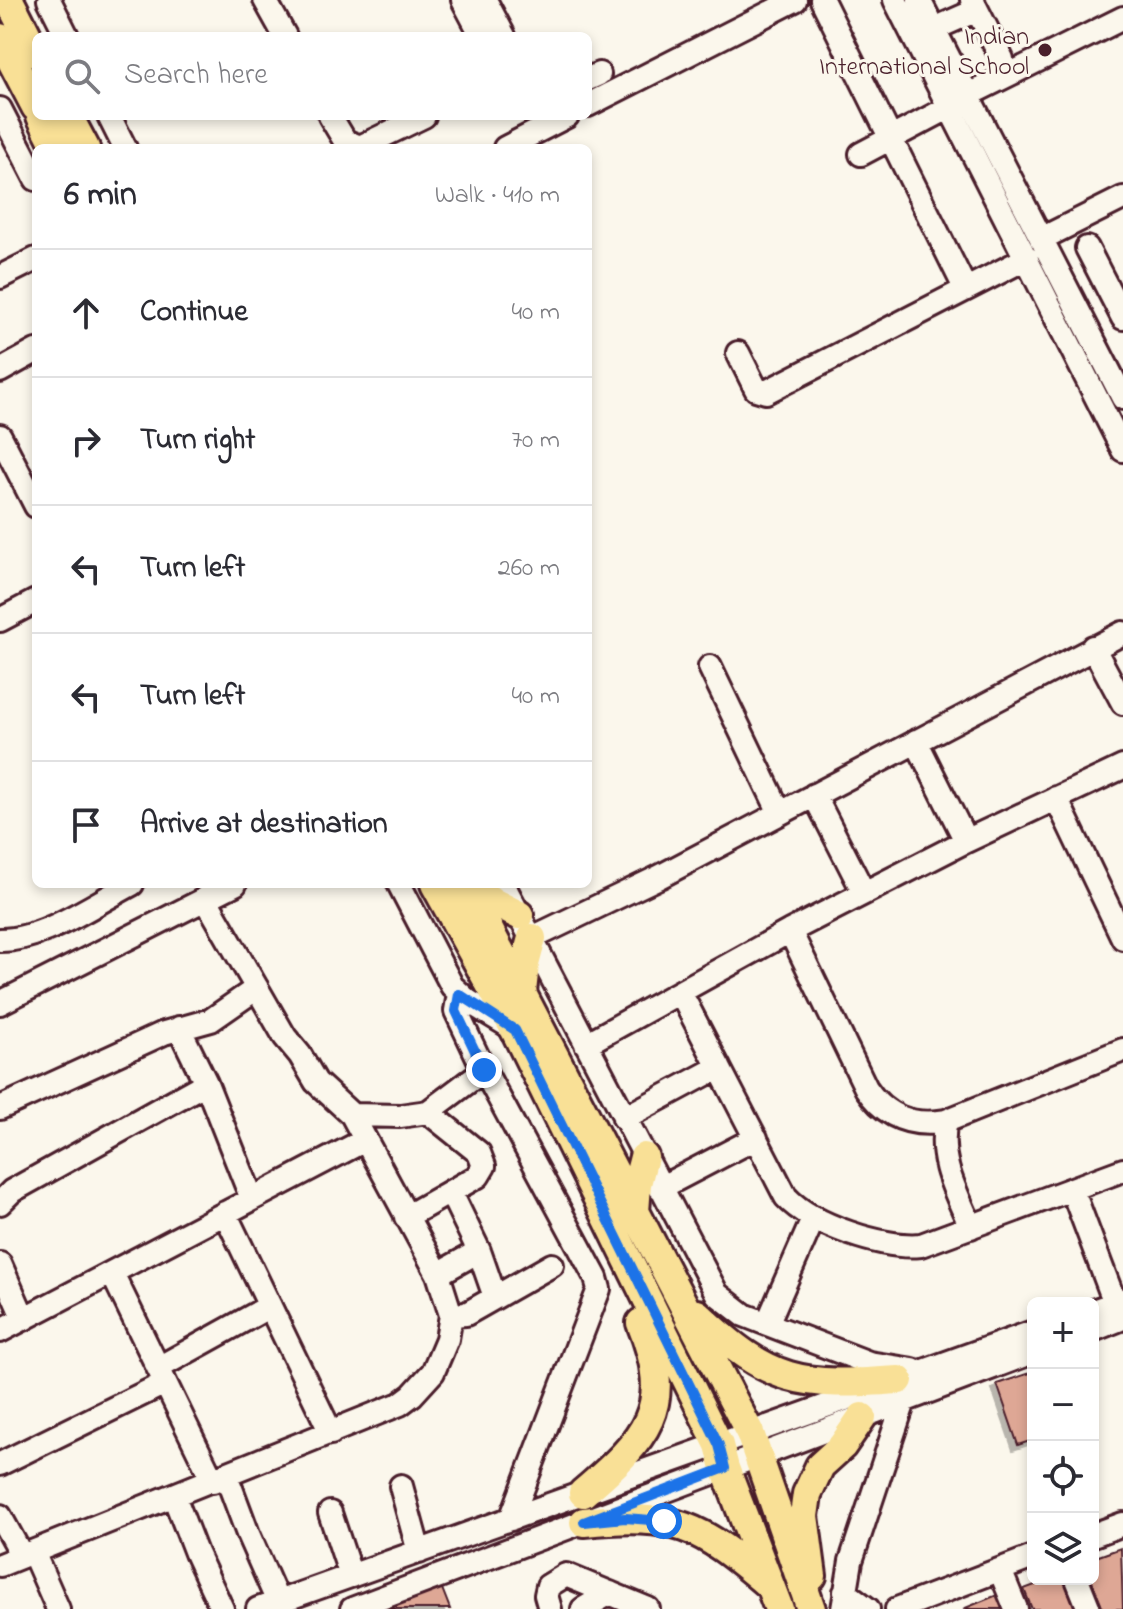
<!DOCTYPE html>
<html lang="en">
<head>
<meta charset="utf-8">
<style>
  :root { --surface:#fff; --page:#f2f2f3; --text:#2b2b33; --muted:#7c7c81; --line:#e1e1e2 }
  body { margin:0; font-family:"Indie Flower",sans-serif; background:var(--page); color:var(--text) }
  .controls { position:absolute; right:24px; bottom:24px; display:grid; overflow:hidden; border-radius:12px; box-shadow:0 4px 12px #0003 }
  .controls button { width:72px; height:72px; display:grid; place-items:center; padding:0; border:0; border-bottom:2px solid var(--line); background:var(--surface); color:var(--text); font:40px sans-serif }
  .stop { position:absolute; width:24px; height:24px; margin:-18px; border:6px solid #1a73e8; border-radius:50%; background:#fff }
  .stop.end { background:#1a73e8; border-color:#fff; box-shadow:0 2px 8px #0008 }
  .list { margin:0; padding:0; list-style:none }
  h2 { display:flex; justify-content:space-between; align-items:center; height:104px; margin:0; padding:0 32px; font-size:34px }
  h2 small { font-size:26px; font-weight:400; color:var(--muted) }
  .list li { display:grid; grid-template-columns:52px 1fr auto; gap:24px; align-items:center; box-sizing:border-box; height:128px; padding:0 32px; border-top:2px solid var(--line) }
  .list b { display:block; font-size:30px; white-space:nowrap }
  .list em { font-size:26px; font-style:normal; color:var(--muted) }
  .icon { flex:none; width:44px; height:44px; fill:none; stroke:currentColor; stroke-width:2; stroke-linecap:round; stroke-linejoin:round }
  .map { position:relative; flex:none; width:1123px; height:1609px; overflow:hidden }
  .search { position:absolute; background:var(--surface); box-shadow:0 4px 12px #0003; left:32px; top:32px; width:560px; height:88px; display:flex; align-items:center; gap:20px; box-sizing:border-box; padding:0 28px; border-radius:12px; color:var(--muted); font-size:30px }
  .panel { position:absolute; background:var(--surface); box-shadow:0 4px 12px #0003; left:32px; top:144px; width:560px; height:744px; border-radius:12px }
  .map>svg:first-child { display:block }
  .building { fill:#dea795; stroke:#4a1f2b; stroke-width:2; filter:url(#shadow) }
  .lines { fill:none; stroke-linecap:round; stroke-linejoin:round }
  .minor-casing { stroke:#4a1f2b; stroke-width:28 }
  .major-casing { stroke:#4a1f2b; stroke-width:34 }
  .minor { stroke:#fbf7ec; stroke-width:22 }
  .major { stroke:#f9e096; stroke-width:28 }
  .route { stroke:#1a73e8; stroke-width:10 }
  .poi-dot { fill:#4a1f2b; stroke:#fbf7ec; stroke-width:3 }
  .labels { text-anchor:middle; stroke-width:6; stroke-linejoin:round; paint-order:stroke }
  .poi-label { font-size:26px; fill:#4a1f2b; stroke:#fbf7ec; text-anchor:end }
</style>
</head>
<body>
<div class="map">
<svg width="1123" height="1609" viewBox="0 0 1123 1609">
  <defs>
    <filter id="shadow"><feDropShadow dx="-5" dy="5" stdDeviation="0" flood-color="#0004"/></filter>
  </defs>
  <rect width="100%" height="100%" fill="#fbf7ec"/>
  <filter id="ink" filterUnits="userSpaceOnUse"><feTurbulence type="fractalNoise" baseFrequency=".0125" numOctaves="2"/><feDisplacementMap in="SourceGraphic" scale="16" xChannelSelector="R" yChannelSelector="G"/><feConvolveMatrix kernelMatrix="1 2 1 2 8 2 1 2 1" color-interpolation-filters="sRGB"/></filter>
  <g filter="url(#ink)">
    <path class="building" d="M1033 1372V1440L1018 1445 997 1384Z
      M1121 1548 1123 1609H1093L1083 1579H1093V1558Z
      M1051 1579H1071L1083 1609H1032L1024 1589Z
      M441 1586 450 1609H376Z
      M1002 1593 1008 1609H963Z"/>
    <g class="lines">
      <g class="minor-casing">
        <path id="minor" d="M49 0 67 36
          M265 0 285 36
          M463 0 482 36
          M485 0 504 36
          M822 0 965 288
          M895 0 1123 450
          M919 0 1123 398
          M972 0 1002 59
          M934 29 977 10
          M588 79 599 74
          M968 95 1123 18
          M588 105 795 0
          M0 109 36 179
          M109 116 125 148
          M330 116 345 141 360 147 424 116
          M505 148 567 116
          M861 154 950 107
          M1041 239 1123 198
          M1087 248 1123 318
          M0 277 36 259
          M738 353 756 389 766 392 1027 258
          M0 371 36 351
          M0 436 36 506
          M0 620 36 601
          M1093 647 1123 703
          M710 667 780 813
          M916 741 966 841
          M814 795 864 893
          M1056 798 1123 938
          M399 884 452 986 468 1001 514 1029
          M503 884 717 1294 744 1315 869 1363 913 1370
          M790 931 866 1088C885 1117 912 1127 946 1121L1123 1050
          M532 938 659 877 1123 633
          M0 940C44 940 94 904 132 884
          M680 992 786 1197C812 1225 884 1249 921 1245L1123 1170
          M459 994 456 1011 484 1070 596 1278 599 1289 511 1519
          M0 1003 235 884
          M179 1028 206 1083 252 1199
          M586 1044 790 931 966 841 1123 767
          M0 1108 164 1033 211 1020 257 988
          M352 1115 400 1116 428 1112 484 1070
          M624 1118 719 1067
          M946 1121C937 1159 956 1192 971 1227
          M660 1188 756 1138
          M1072 1189 1115 1303
          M451 1193 479 1251 495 1297
          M0 1203 12 1191 206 1083
          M225 1213 331 1433
          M406 1217 478 1176 484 1166 479 1153 428 1112
          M0 1264 24 1319
          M112 1273 213 1481
          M438 1274 479 1251
          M1093 1311 1123 1300
          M451 1315 466 1314 552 1265
          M767 1324 814 1217
          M1093 1330 1123 1318
          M0 1331 365 1140
          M158 1368 270 1306
          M0 1464 165 1383
          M226 1475 248 1534 278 1602
          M401 1486 419 1552
          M174 1496 196 1553 222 1609
          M330 1513 351 1576
          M0 1516 22 1556
          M1093 1535 1123 1524
          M33 1552 58 1609
          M0 1565 400 1404 412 1395 433 1372 447 1339 451 1315 438 1274 352 1115 316 1082 300 1055 285 1037 205 898
          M1000 1570 1016 1609
          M1077 1579 1089 1609
          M845 1592 868 1609
          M258 1609 1033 1332
          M352 1609 1033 1352
          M550 1609 546 1595 548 1586 566 1575 648 1609
          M583 1609 610 1593
          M843 1609 851 1561 904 1401
          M897 1609 1033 1557"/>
      </g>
      <g class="major-casing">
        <path id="major" d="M9 0 36 53
          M0 38 36 107
          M41 116 57 148
          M68 116 85 148
          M435 884 515 1030 719 1445 725 1468 779 1609
          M465 884 750 1433 811 1609
          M469 884 493 902 519 915
          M522 992 525 964 532 938
          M635 1212 637 1184 644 1157
          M697 1314C771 1384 800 1387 899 1380
          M583 1493C646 1439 676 1408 641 1323
          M584 1522C676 1513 698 1524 768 1584
          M812 1576 804 1516 807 1494 820 1466 842 1446 862 1417"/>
      </g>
      <use href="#minor" class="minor"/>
      <use href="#major" class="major"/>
    </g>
  </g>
  <g class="lines" filter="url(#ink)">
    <path class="route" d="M484 1070 456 1011 459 994 515 1030 719 1445 725 1468 584 1522 625 1518 664 1521"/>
  </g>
  <circle class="poi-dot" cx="1045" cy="50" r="8"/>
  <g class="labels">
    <g class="poi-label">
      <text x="1029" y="44">Indian<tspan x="1029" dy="30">International School</tspan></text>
    </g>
  </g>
</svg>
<div class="controls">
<button>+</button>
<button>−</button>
<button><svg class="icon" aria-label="locate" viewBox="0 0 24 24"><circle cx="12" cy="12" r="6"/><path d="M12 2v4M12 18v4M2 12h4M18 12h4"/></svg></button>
<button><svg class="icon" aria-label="layers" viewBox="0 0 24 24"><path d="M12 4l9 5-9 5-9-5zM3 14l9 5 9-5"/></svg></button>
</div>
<div class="stop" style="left:664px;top:1521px"></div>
<div class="stop end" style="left:484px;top:1070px"></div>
<div class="search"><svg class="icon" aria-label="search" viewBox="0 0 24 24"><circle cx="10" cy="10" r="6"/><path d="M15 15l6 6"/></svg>Search here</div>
<section class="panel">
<h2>6 min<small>Walk · 410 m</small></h2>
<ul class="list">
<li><svg class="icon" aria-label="ahead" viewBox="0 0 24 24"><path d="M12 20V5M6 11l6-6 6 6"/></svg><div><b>Continue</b></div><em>40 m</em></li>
<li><svg class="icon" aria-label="right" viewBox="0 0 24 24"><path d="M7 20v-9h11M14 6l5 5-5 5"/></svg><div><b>Turn right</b></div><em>70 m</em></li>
<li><svg class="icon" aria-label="left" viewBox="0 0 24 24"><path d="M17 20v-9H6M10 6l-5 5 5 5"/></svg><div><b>Turn left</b></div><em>260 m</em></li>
<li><svg class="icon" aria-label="left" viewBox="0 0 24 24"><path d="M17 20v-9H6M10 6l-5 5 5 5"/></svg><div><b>Turn left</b></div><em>40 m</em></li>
<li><svg class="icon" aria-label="arrive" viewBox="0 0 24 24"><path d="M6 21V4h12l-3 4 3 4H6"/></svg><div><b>Arrive at destination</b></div></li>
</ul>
</section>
</div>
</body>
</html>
